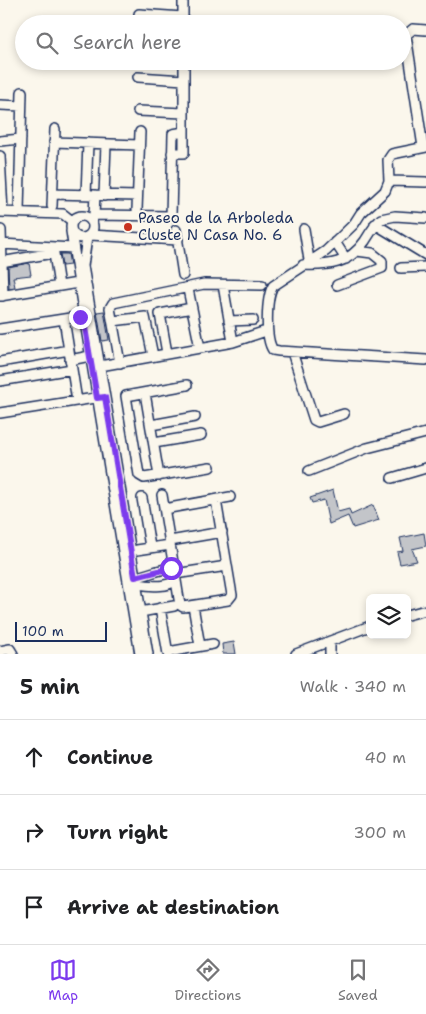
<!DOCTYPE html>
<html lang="en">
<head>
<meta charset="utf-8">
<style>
  :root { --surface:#fff; --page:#f6f6f6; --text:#202124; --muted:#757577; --line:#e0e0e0; --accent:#7c3aed }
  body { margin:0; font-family:"Shantell Sans",sans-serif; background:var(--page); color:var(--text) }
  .controls { position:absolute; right:15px; bottom:15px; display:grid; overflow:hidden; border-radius:8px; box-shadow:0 2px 8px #0003 }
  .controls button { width:45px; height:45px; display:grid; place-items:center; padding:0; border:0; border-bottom:1px solid var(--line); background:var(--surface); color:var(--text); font:25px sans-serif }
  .scale { position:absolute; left:15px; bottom:12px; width:92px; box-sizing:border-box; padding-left:5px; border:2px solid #1b2f5e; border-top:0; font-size:14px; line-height:18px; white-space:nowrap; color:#1b2f5e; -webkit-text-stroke:4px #fbf7ec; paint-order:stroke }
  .stop { position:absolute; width:15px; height:15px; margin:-11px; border:4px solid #7c3aed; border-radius:50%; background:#fff }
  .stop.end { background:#7c3aed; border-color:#fff; box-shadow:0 1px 5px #0008 }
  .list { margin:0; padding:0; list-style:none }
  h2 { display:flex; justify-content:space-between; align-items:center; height:65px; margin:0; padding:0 20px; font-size:21px }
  h2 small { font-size:16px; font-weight:400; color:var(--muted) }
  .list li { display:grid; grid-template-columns:32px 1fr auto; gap:15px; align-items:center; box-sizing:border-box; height:75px; padding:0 20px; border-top:1px solid var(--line) }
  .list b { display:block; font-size:19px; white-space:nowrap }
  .list em { font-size:16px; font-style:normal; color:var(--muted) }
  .icon { flex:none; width:28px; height:28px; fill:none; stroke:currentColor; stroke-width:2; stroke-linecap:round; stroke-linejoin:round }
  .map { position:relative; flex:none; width:426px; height:654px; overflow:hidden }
  .search { position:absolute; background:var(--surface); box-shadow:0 2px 8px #0003; left:15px; right:15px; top:15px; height:55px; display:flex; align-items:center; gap:12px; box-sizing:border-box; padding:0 18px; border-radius:28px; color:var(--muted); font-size:19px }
  .sheet { height:290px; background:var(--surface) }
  nav { display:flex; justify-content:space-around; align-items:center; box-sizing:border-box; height:70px; border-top:1px solid var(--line); background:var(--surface); font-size:14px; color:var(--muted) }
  nav a { display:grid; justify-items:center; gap:2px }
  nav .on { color:var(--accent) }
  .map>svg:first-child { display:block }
  .building { fill:#c3c5c9; stroke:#1b2f5e }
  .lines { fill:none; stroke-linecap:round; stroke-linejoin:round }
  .minor-casing { stroke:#1b2f5e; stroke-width:12 }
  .minor { stroke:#fbf7ec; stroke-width:9 }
  .route { stroke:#7c3aed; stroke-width:6 }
  .poi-dot { fill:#c8321e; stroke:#fbf7ec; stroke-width:2 }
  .labels { text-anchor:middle; stroke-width:4; stroke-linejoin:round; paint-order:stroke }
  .poi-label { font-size:15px; fill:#1b2f5e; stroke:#fbf7ec; text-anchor:start }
</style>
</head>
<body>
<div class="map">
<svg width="426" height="654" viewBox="0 0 426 654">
  <rect width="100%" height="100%" fill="#fbf7ec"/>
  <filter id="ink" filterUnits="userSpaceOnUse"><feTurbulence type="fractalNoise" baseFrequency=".02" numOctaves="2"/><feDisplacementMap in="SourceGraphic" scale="10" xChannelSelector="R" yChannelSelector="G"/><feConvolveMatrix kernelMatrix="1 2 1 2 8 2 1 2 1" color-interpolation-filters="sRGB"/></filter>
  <g filter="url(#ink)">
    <path class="building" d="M60 254H68L70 265 62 266Z
      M29 263 31 275 13 277 15 287 9 288 8 267Z
      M104 311 109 340 102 341 97 312Z
      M333 490 338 512 349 509 351 515 373 505 379 520 353 528 348 516 329 524 324 500 312 503 310 498Z
      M424 533 426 546 412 549 417 561 400 564 397 552 403 551 400 538Z
      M234 642 236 654H223L222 644Z"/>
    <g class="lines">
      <g class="minor-casing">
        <path id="minor" d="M183 0V24
          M139 14 183 17
          M138 77 184 80
          M0 105 21 106
          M138 111 184 113
          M0 141 21 139
          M54 142 139 145
          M423 147 406 35 413 29 426 30
          M426 147 392 154 388 160 389 181 385 191 361 213 354 224 326 251 273 286C266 298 265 339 273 350L279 351 426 360
          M172 153H184V61
          M0 156 3 212
          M389 181 426 182
          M53 194 137 196
          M86 195 88 143
          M104 196 106 144
          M52 206 55 129
          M137 210 140 132
          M0 212 63 214 72 221
          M19 212 22 92
          M94 215 95 195
          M71 227a11 11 0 1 1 22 0a11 11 0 1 1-22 0Z
          M91 220 94 215 171 216 173 134 184 132
          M375 224 426 255
          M304 229 309 260
          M1 230 3 296
          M176 230 183 275
          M71 231 82 304 86 303
          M90 235 178 240
          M87 237 83 266 148 654
          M335 242 346 259
          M1 244 73 248
          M53 247 59 286
          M1 262 53 253
          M303 265C329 266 349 264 365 241 370 233 374 226 381 219L395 216 426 218
          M401 268 426 267
          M223 285 233 342
          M337 285 382 268V261L372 253 357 251
          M188 289 200 348
          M0 296 78 283
          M82 304 140 654
          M64 319 77 401
          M113 321 145 317 153 356
          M229 321 253 320
          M0 329 83 316
          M292 352 314 420 318 422 344 414
          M167 353 160 314 192 308
          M70 360 95 355
          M0 362 69 350
          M120 363 110 308 113 303 204 284 262 285
          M100 366 233 342 263 332
          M0 381 72 369
          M187 385 126 396 139 475 144 478 210 467
          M145 393 159 476
          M0 413 101 397
          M151 425 195 417
          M154 443 201 435
          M309 471 367 448 426 433
          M392 478 426 468
          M162 495 180 605 183 607 228 600 232 595 216 500
          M142 498 150 547
          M164 509 230 497
          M170 541 222 532
          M137 550 170 545
          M175 574 227 566
          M135 577C149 575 160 568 174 568
          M136 584C149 585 165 589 176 580
          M193 606 200 646
          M160 608 168 654
          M146 611 174 606
          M407 615 426 610
          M330 641V654
          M0 651 10 649 13 654
          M168 652 213 644
          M296 654 370 626"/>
      </g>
      <use href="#minor" class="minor"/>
    </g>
  </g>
  <g class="lines" filter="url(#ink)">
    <path class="route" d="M80 317 83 316 97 398 105 397 135 577 171 568"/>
  </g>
  <circle class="poi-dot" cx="128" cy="227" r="5"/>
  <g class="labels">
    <g class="poi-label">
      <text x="138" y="223">Paseo de la Arboleda<tspan x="138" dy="17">Cluste N Casa No. 6</tspan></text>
    </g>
  </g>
</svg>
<div class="controls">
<button><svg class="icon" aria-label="layers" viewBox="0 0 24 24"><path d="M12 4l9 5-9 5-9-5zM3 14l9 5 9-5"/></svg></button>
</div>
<div class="scale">100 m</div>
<div class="stop" style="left:171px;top:568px"></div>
<div class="stop end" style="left:80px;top:317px"></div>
<div class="search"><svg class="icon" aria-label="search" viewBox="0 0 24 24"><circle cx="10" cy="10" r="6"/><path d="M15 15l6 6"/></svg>Search here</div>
</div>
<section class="sheet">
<h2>5 min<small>Walk · 340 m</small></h2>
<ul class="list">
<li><svg class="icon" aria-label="ahead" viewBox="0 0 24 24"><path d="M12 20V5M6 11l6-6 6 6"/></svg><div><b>Continue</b></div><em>40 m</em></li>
<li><svg class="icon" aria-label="right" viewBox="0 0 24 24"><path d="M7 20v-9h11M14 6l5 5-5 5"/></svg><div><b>Turn right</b></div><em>300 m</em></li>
<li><svg class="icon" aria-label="arrive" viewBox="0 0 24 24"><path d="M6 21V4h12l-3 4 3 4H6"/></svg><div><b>Arrive at destination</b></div></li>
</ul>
</section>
<nav>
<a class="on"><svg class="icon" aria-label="map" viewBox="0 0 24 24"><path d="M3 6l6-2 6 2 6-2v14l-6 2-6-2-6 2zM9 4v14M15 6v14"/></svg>Map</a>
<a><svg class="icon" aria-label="directions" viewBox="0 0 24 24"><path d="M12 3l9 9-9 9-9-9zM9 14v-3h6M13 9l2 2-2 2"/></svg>Directions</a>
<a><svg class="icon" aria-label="saved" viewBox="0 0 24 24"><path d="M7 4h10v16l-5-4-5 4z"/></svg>Saved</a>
</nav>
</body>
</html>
